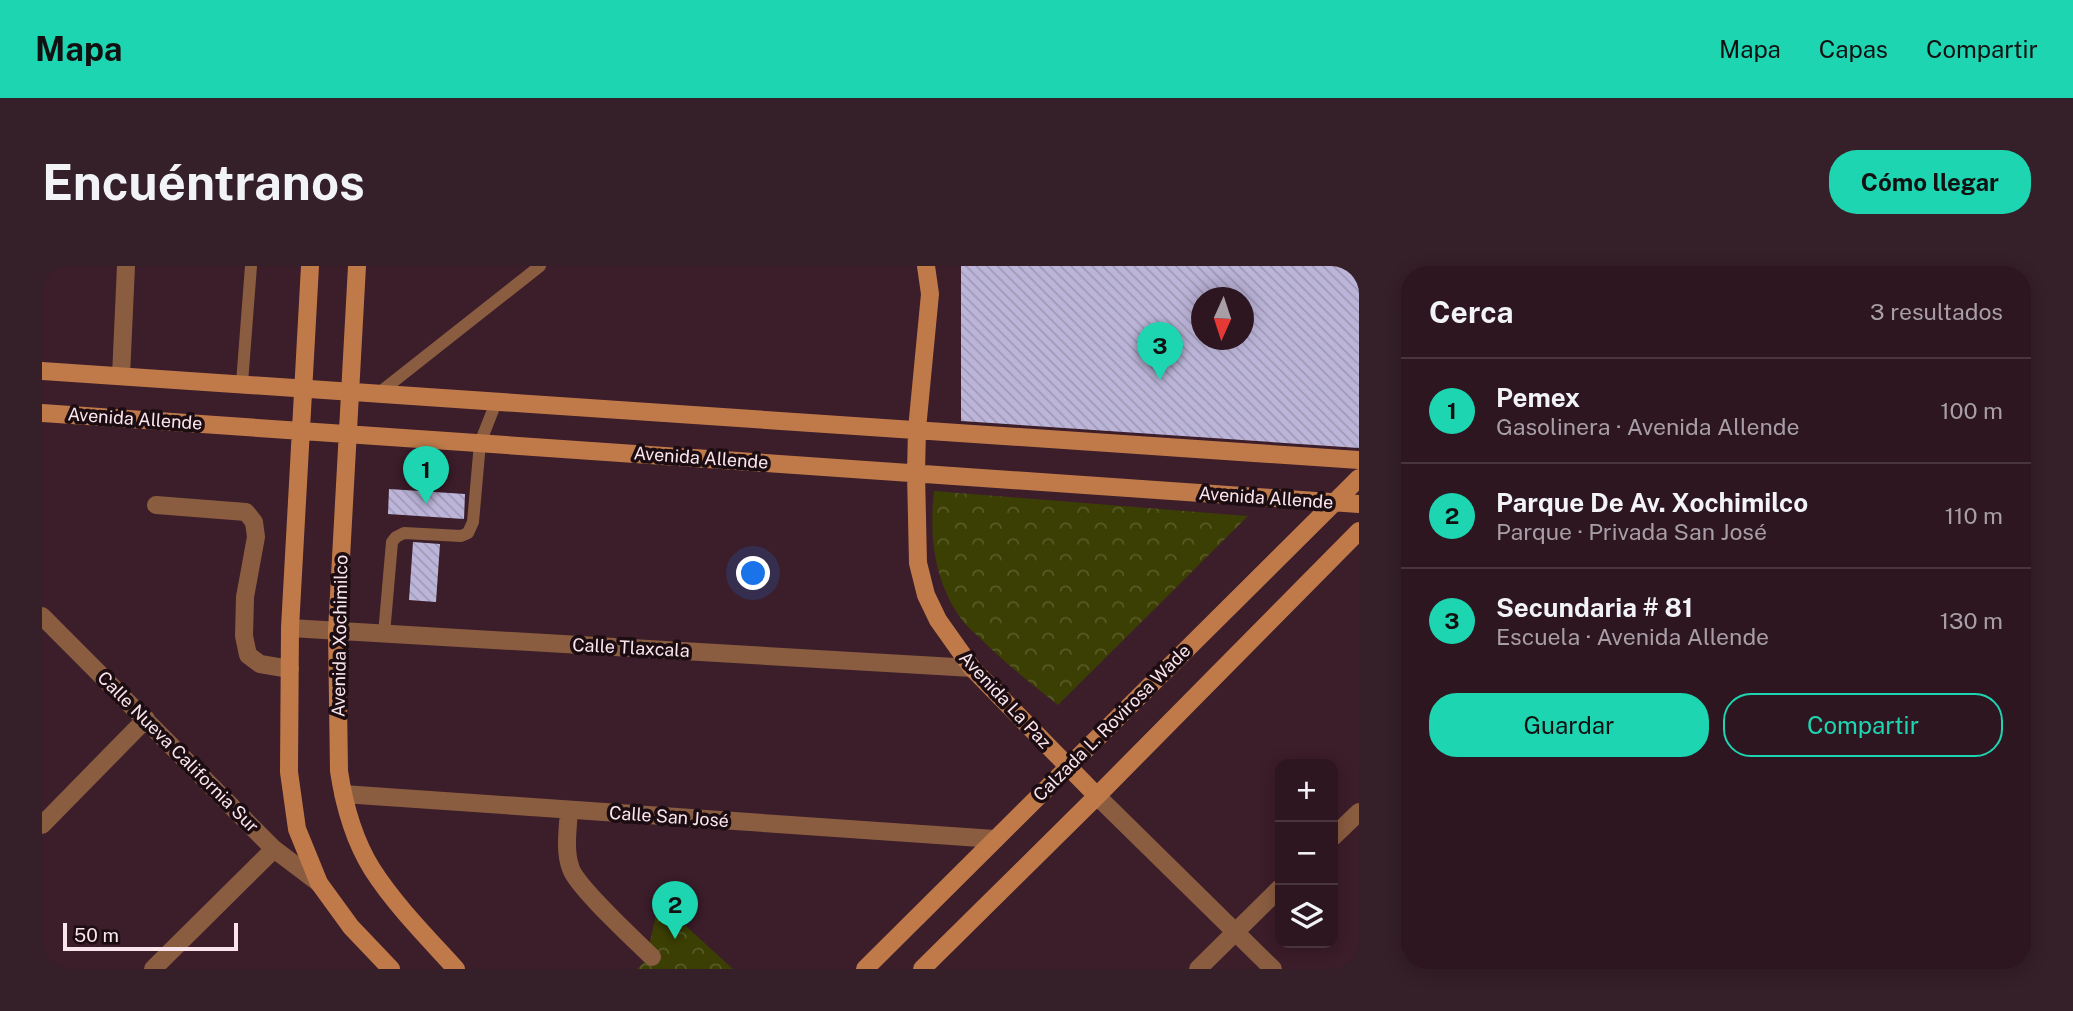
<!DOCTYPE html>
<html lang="es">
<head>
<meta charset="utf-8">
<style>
  :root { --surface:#2d1620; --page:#351f29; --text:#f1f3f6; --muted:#a79fa5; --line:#48353e; --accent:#1ed5b1 }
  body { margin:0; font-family:"Public Sans",sans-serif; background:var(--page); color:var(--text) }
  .controls { position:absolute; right:21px; bottom:21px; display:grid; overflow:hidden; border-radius:14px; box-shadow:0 4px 18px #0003 }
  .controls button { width:63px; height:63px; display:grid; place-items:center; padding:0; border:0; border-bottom:2px solid var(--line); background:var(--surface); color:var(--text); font:35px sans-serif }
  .compass { position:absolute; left:1149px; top:21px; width:63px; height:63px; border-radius:50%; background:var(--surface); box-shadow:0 4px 18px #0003; rotate:183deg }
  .scale { position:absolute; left:21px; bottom:18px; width:175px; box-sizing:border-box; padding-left:7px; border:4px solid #fbe5ec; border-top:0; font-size:19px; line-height:24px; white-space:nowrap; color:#fbe5ec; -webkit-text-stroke:5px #1b0d12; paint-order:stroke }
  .you { position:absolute; left:712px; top:308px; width:24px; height:24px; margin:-18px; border:5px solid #fff; border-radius:50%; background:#1a73e8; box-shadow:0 0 0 10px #1a73e833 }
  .badge { display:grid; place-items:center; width:46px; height:46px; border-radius:50%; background:var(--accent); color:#111; font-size:23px; font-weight:700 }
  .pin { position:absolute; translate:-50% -58px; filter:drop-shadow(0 2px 4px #0008) }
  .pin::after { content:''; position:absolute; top:37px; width:24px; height:21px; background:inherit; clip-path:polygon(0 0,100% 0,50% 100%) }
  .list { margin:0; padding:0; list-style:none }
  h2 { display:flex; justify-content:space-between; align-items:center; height:91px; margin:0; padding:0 28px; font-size:30px }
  h2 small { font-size:23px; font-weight:400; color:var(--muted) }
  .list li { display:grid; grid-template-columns:46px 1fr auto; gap:21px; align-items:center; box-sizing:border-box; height:105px; padding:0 28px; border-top:2px solid var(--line) }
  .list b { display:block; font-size:26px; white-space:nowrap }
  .list p { margin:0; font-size:23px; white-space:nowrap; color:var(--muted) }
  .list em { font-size:23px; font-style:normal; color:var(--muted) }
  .actions { display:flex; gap:14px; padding:21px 28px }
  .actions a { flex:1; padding:16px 0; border:2px solid var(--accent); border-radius:28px; text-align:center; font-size:24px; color:var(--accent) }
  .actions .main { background:var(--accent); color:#111 }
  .icon { flex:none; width:38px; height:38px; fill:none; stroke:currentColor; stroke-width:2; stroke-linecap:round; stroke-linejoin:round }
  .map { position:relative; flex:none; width:1317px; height:703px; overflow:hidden; border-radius:28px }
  header { display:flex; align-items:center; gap:42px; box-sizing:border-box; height:98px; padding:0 35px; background:var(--accent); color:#111 }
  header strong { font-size:33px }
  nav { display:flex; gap:38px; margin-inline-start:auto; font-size:24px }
  .intro { display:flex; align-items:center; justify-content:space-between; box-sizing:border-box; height:168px; padding:0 42px }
  h1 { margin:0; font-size:49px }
  .button { padding:18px 32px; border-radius:28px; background:var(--accent); color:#111; font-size:24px; font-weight:700 }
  main { display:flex; gap:42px; padding:0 42px }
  aside { flex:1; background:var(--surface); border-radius:28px; box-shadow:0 4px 18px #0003 }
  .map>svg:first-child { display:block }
  .park { fill:url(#park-crowns) }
  .building { fill:url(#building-back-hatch); fill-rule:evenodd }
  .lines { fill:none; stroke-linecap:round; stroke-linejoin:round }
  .lane { stroke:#8a5d40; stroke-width:12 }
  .street { stroke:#8a5d40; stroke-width:18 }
  .secondary { stroke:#c07a49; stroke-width:18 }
  .labels { text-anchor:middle; stroke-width:7; stroke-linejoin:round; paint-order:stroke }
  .street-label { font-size:18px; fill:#fbe5ec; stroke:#1b0d12 }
</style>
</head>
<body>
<header>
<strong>Mapa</strong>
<nav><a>Mapa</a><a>Capas</a><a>Compartir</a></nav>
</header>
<div class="intro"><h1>Encuéntranos</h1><a class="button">Cómo llegar</a></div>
<main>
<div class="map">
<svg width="1317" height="703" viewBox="0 0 1317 703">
  <defs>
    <pattern id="park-crowns" width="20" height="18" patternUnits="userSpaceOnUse" patternTransform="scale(1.75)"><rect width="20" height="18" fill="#3b3f03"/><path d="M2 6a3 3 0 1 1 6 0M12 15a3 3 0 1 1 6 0" fill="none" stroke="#585b28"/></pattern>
    <pattern id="building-back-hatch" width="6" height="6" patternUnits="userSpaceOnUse" patternTransform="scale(1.75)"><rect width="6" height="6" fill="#bcb5da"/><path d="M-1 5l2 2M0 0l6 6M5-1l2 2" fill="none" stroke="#a099b5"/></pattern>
  </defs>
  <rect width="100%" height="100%" fill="#3c1d2a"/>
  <path class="park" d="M892 225 1206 250 1016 439C991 419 965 399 942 376 935 369 926 362 920 354 892 315 887 271 892 225Z
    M614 649 635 652 691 703H595L604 694Z"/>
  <path class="building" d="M919 0H1317V182L919 155ZM1160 32H1202V74H1160Z
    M347 223 423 228 422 253 346 248Z
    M371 276 398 278 394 336 367 334Z"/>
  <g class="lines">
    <path class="lane" d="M200 117 209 0
      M337 127 498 0
      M342 368 350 276 354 271 362 267 419 270 426 267 431 256 438 177 455 134"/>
    <path class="street" d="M79 110 84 0
      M114 239 204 246 212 256 214 271 203 331 202 370 206 389 218 398 248 403
      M0 350 232 583 277 617
      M248 362 930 402
      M301 528 953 573
      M1055 530 1231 703
      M527 544C526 563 522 585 529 603 536 622 593 674 610 691
      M0 559 104 453
      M1291 571 1317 546
      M111 703 232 583
      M1156 703 1238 622"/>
    <path class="secondary" d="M268 0 248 362 247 506 255 563 277 617 309 661 349 703
      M315 0 295 365 297 505C302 538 312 574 330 603 353 639 385 671 414 703
      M884 0 888 28 875 163 874 207 876 297 884 329 896 354 930 402 1055 530
      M0 105 1317 194
      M0 147 1317 238
      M823 703 1317 212
      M880 703 1055 530 1317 265"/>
  </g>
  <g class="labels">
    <g class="street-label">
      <text transform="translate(93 153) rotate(4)" y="6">Avenida Allende</text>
      <text transform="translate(659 192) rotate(4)" y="6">Avenida Allende</text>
      <text transform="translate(1224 232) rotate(4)" y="6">Avenida Allende</text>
      <text transform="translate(298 370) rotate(-89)" y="6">Avenida Xochimilco</text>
      <text transform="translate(589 382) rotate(3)" y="6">Calle Tlaxcala</text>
      <text transform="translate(963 434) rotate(47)" y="6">Avenida La Paz</text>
      <text transform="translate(1070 457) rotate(-45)" y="6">Calzada L. Rovirosa Wade</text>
      <text transform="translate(136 486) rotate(45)" y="6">Calle Nueva California Sur</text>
      <text transform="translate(627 551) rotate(4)" y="6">Calle San José</text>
    </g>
  </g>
</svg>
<div class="controls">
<button>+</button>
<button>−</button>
<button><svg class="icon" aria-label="layers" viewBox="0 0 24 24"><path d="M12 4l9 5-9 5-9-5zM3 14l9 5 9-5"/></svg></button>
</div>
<svg class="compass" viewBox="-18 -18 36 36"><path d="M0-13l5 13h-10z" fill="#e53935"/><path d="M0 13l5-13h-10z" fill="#a79fa5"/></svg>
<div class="scale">50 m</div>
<div class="you"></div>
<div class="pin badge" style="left:384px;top:238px">1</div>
<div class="pin badge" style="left:633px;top:673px">2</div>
<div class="pin badge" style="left:1118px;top:114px">3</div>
</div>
<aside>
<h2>Cerca<small>3 resultados</small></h2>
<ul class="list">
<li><span class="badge">1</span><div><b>Pemex</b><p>Gasolinera · Avenida Allende</p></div><em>100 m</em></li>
<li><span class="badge">2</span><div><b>Parque De Av. Xochimilco</b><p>Parque · Privada San José</p></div><em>110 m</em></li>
<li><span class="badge">3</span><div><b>Secundaria # 81</b><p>Escuela · Avenida Allende</p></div><em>130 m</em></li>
</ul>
<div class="actions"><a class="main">Guardar</a><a>Compartir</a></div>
</aside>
</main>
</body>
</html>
